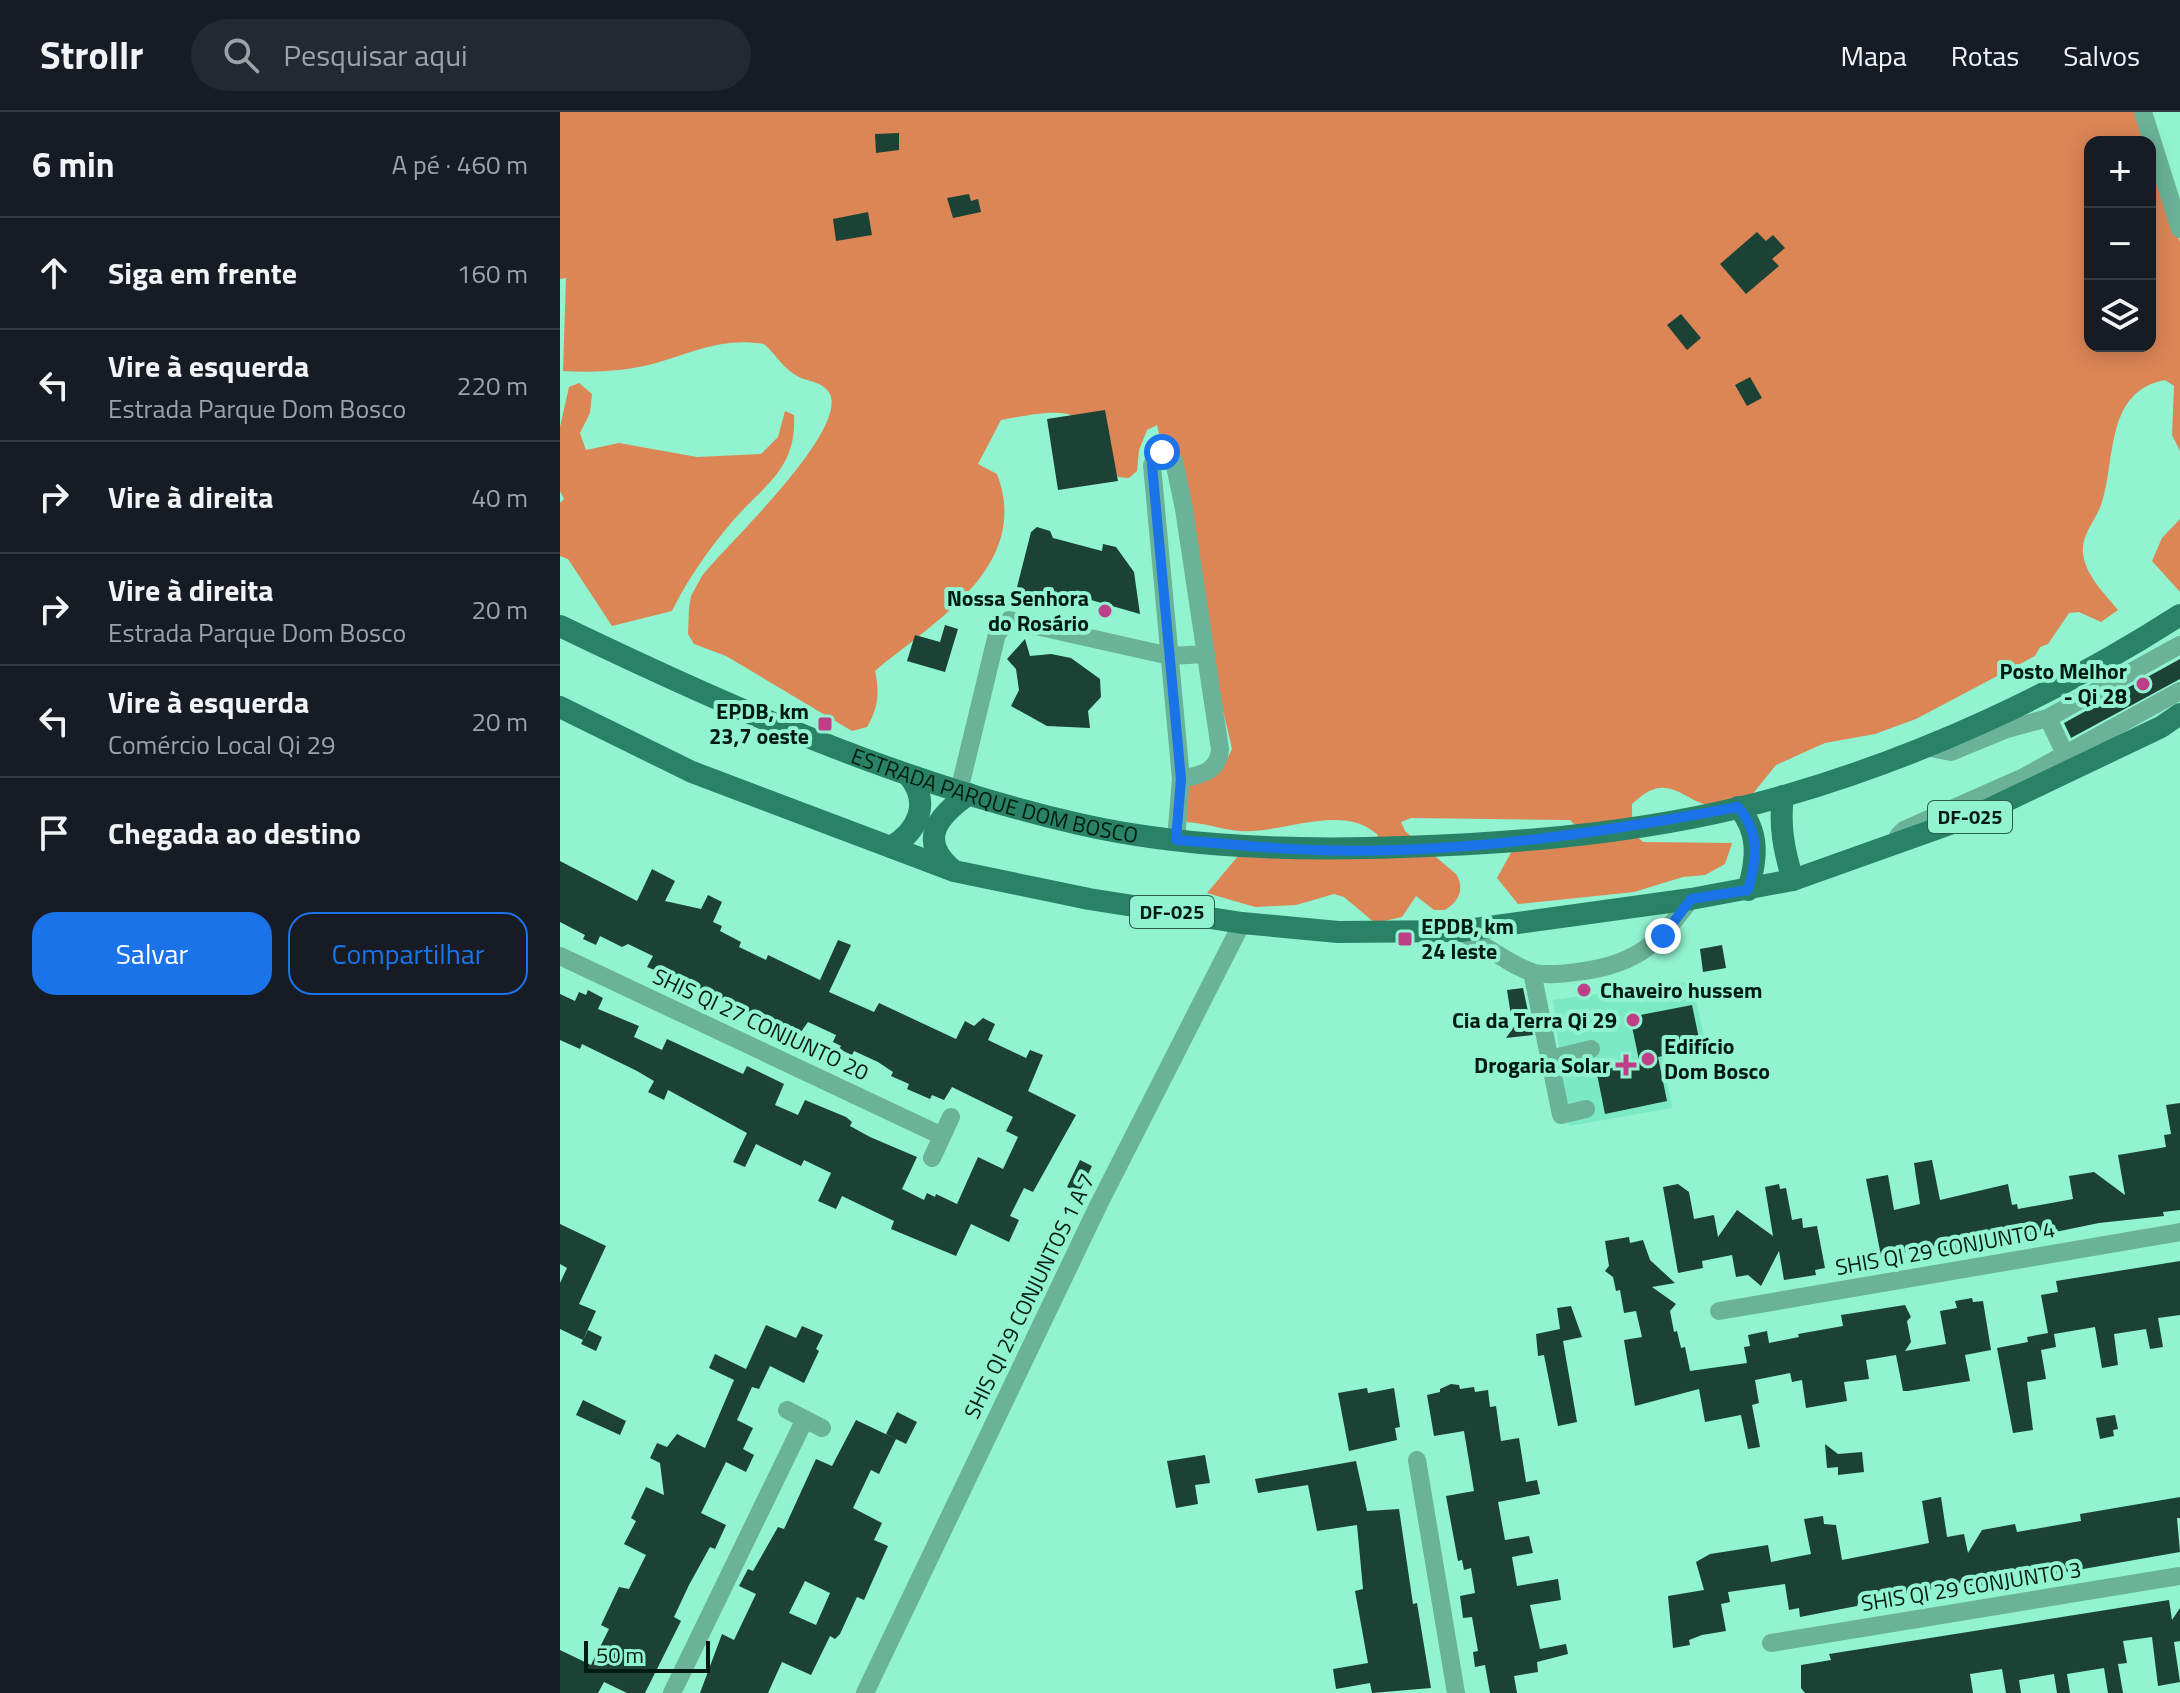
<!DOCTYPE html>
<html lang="pt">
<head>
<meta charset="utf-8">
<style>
  :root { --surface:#171b24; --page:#242831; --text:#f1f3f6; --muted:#9ea1a6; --line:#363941; --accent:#1a73e8 }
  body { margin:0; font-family:"Titillium Web",sans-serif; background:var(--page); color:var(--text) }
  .controls { position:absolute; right:24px; top:24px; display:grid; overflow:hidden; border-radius:16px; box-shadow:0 4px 20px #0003 }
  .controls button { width:72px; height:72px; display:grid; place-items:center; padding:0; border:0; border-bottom:2px solid var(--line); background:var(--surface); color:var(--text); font:40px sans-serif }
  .scale { position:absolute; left:24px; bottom:20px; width:126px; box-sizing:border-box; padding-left:8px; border:4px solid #001b12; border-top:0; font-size:22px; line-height:28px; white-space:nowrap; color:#001b12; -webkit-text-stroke:6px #91f3d0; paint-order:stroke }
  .stop { position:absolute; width:24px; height:24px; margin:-18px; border:6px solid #1a73e8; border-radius:50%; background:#fff }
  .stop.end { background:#1a73e8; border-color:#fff; box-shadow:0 2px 8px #0008 }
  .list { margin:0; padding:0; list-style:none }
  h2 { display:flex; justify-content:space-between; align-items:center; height:104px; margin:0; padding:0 32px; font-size:34px }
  h2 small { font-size:26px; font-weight:400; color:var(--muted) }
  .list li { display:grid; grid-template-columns:52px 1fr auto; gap:24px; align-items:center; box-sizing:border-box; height:112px; padding:0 32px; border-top:2px solid var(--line) }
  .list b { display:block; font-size:30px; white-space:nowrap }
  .list p { margin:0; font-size:26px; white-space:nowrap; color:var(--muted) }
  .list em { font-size:26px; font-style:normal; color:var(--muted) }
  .actions { display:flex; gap:16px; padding:24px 32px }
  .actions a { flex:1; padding:18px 0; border:2px solid var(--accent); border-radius:24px; text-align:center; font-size:28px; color:var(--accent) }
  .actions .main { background:var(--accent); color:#fff }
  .icon { flex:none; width:44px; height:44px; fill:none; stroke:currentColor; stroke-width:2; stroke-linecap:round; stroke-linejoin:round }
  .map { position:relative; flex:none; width:1620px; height:1581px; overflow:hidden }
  header { display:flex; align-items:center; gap:48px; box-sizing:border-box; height:112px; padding:0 40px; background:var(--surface); border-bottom:2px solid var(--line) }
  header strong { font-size:38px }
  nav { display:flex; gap:44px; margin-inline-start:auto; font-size:28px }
  .search { width:560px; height:72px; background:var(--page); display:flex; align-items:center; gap:20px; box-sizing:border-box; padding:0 28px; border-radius:44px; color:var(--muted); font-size:30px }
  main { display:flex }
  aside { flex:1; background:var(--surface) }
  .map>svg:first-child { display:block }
  .built { fill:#7be9c3 }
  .forest { fill:#dc8656 }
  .building { fill:#1c4235; fill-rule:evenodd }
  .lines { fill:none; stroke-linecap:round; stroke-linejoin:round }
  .minor { stroke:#6ab298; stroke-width:18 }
  .major { stroke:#298266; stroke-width:22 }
  .route { stroke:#1a73e8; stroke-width:10 }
  .poi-dot { fill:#be3e88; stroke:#91f3d0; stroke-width:3 }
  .labels { text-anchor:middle; stroke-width:8; stroke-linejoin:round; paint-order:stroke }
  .shield { fill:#91f3d0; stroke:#2c5c4b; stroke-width:2 }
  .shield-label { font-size:20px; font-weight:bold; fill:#001b12 }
  .poi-label { font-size:22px; font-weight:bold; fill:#001b12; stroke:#91f3d0; text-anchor:end }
  .street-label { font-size:22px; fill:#001b12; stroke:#91f3d0 }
</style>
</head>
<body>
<header>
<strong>Strollr</strong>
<div class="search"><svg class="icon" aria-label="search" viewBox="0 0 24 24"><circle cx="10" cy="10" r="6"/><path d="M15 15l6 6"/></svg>Pesquisar aqui</div>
<nav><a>Mapa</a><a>Rotas</a><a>Salvos</a></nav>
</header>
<main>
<aside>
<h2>6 min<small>A pé · 460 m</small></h2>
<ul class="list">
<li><svg class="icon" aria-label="ahead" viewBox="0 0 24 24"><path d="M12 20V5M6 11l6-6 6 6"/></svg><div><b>Siga em frente</b></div><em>160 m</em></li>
<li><svg class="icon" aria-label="left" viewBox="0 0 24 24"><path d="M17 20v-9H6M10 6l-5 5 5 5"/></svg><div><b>Vire à esquerda</b><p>Estrada Parque Dom Bosco</p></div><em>220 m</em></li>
<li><svg class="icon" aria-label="right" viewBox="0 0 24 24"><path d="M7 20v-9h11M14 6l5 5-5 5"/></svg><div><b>Vire à direita</b></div><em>40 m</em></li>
<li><svg class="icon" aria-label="right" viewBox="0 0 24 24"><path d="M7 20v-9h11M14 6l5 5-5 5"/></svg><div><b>Vire à direita</b><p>Estrada Parque Dom Bosco</p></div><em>20 m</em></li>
<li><svg class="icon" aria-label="left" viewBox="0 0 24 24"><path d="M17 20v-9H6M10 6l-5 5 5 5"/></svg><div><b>Vire à esquerda</b><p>Comércio Local Qi 29</p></div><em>20 m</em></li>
<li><svg class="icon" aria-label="arrive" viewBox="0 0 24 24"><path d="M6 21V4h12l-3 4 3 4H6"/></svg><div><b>Chegada ao destino</b></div></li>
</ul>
<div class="actions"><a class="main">Salvar</a><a>Compartilhar</a></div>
</aside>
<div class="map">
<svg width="1620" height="1581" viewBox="0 0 1620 1581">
  <rect width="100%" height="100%" fill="#91f3d0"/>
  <path class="built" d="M1132 869 1146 934 1103 946 1112 996 1009 1014 993 888Z"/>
  <path class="forest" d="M0 0H1579L1587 30H1530V234H1590V41L1620 130V339L1612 323 1614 274 1605 268C1545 279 1556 347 1542 390 1537 407 1521 422 1523 441 1525 463 1545 482 1558 498L1541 510 1519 500 1509 501 1488 532 1480 535 1475 544 1356 607 1315 622 1265 631 1216 653 1186 690C1176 692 1164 695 1154 694 1121 690 1109 656 1072 692 1072 707 1071 720 1083 730L1172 731 1165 752 1145 763 1123 765 1074 780 958 792 937 766 953 737 1020 718 1010 708 851 706 841 710 845 719 896 762C905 777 899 789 885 798H874L856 784 842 805 815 811 784 785 774 782 736 793 695 795 647 781 684 737 815 733 818 723C783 690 722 722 680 719 663 718 645 711 627 710L616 683 652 657 662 658 672 637 597 313 587 318 579 338 577 359 569 366 558 365C528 294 515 294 441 308L418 352 437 362C472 454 375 509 315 559 320 581 318 596 307 615L292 619 166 544 134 532 128 522 129 496 131 484 142 464C166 433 287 321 270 282 264 270 250 270 239 265 223 257 217 243 204 232 163 225 134 240 96 251 67 259 34 261 3 259L6 166 0 167Z
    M19 271 32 282 30 301 20 321 26 338 59 331 137 345 201 342 218 325 225 299 234 303C237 359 202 374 171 411 149 437 127 468 112 499L52 514 8 447 0 444V391L4 387 0 379V315L9 275Z
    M1620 407V480L1592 449 1602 426Z"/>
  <path class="building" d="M339 21V38L316 41 315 22Z
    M409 82 411 89 418 87 421 100 393 106 387 86Z
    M308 100 312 123 276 129 273 107Z
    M1197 120 1206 129 1213 123 1225 136 1212 147 1219 154 1186 182 1160 152Z
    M1121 202 1141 226 1127 238 1107 213Z
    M1190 265 1202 286 1187 294 1175 273Z
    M545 298 558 369 498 378 487 307Z
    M477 415 490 419 493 426 542 439 543 432 556 435 574 460 580 502 503 480 499 495 455 483 471 420Z
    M385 513 398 517 385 560 347 549 355 523 380 530Z
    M465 527 470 544 491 542 511 546 540 567 541 585 528 599 530 616 487 614 451 594 459 578 456 557 447 547Z
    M1620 547V567L1511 626 1504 611Z
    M0 749 77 789 92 757 115 769 105 789 141 797 148 783 162 790 153 810 162 814 160 819 181 830 179 835 206 848 208 843 260 868 278 828 291 833 269 880 314 900 319 891 396 927 405 909 414 914 423 906 435 912 428 928 466 946 470 938 483 943 468 979 516 1003 473 1080 464 1076 450 1104 459 1108 449 1130 411 1112 396 1144 331 1117 334 1109 282 1084 276 1097 258 1089 271 1061 244 1048 241 1054 196 1032 185 1055 173 1050 187 1021 108 978 104 988 88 980 94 969 77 959 22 932 20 937 0 928V882L15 889 19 880 26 883 28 878 43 886 38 897 79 914 74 925 102 938 107 927 183 962 187 954 224 972 215 993 238 1003 245 988 286 1005 292 1010 290 1014 310 1025 357 1045 342 1077 364 1088 367 1081 375 1085 376 1082 397 1092 418 1045 443 1057 458 1025 446 1019 453 1005 392 975 384 988 372 983 370 987 347 977 349 972 331 964 333 960 318 950 294 939 292 943 279 937 281 934 273 930 276 923 248 910 238 924 156 883 153 889 142 884 141 877 87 855 93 844 68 832 62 835 40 824 36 833 23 827 25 823 0 810Z
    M1162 833 1166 856 1143 860 1140 837Z
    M963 876 973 923 946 926 958 909 951 904 947 878Z
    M1132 893 1141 936 1098 945 1107 989 1045 1002 1036 957 1079 948 1070 905Z
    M1620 991V1098L1603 1100 1604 1104 1539 1111 1422 1135 1370 1143 1369 1136 1321 1144 1306 1067 1328 1063 1334 1098 1360 1092 1354 1051 1372 1048 1380 1088 1448 1072 1452 1093 1457 1092 1458 1097 1513 1087 1509 1064 1534 1060 1565 1083 1558 1043 1606 1035 1604 1023 1611 1022 1606 993Z
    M520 1048 532 1054 519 1081 507 1075Z
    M1118 1072 1129 1080 1134 1107 1154 1103 1158 1125 1177 1098 1213 1124 1205 1075 1219 1072 1220 1077 1226 1076 1232 1108 1242 1106 1243 1116 1257 1114 1265 1156 1255 1158 1256 1163 1224 1168 1219 1139 1201 1174 1188 1163 1176 1165 1172 1143 1142 1149 1143 1156 1118 1161 1103 1075Z
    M0 1112 46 1134 19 1192 36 1199 23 1228 0 1217V1171L7 1156 0 1152Z
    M1069 1125 1070 1131 1083 1128 1090 1148 1115 1171 1092 1175 1116 1192 1110 1199 1114 1220 1117 1219 1121 1236 1125 1235 1130 1259 1187 1251 1184 1235 1190 1234 1188 1223 1207 1219 1209 1231 1239 1225 1238 1222 1283 1214 1281 1203 1345 1193 1351 1205 1347 1209 1351 1230 1345 1239 1386 1232 1380 1199 1397 1196 1395 1189 1412 1186 1413 1190 1423 1189 1431 1238 1405 1243 1410 1269 1348 1279H1343L1336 1243 1306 1248 1309 1267 1284 1270 1287 1289 1246 1296 1242 1268 1232 1270 1230 1261 1195 1268 1199 1291 1192 1293 1200 1335 1188 1337 1181 1303 1145 1310 1139 1277 1075 1294 1064 1228 1082 1225 1076 1199 1064 1201 1060 1178 1056 1179 1053 1165 1045 1159 1049 1154 1045 1129Z
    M1620 1149V1203L1598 1206 1603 1235 1590 1237 1586 1217 1554 1222 1558 1253 1542 1256 1535 1215 1494 1222 1496 1235 1481 1238 1486 1267 1467 1270 1473 1318 1453 1321 1437 1236 1468 1230 1467 1225 1488 1221 1481 1183 1498 1180 1496 1169Z
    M1011 1194 1022 1225 1003 1229 1017 1310 998 1314 984 1243 978 1244 976 1222 1000 1217 997 1196Z
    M206 1213 236 1226 242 1214 263 1223 256 1237 259 1239 244 1271 210 1254 199 1277 192 1275 177 1308 193 1316 183 1337 194 1343 186 1360 166 1350 141 1401 166 1413 155 1437 150 1435 129 1473 114 1505 121 1509 85 1581H67L44 1570 38 1581H0V1538L31 1553 49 1517 41 1513 59 1475 69 1477 86 1443 64 1432 76 1409 71 1406 86 1375 104 1383 100 1351 90 1346 97 1331 107 1335 117 1322 145 1336 174 1268 149 1256 155 1242 186 1257Z
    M28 1218 42 1225 36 1239 21 1232Z
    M891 1272 899 1273 900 1277 914 1275 915 1280 928 1278 930 1295 936 1294 941 1329 959 1326 966 1370 977 1368 980 1382 938 1390 945 1428 969 1424 973 1441 952 1445 957 1474 998 1467 1001 1488 970 1493 980 1537 1006 1532 1008 1542 977 1550 978 1560 954 1564 957 1581H930L925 1553 915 1555 913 1540 918 1539 912 1505 903 1506 900 1484 915 1481 911 1456 904 1458 902 1448 898 1449 886 1384 914 1379 904 1319 874 1324 867 1283 880 1280V1277Z
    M807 1276 808 1281 834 1276 840 1315 835 1316 837 1328 789 1339 778 1281Z
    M23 1288 66 1309 60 1323 16 1303Z
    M337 1300 357 1310 346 1332 326 1322Z
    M1555 1303 1558 1317 1553 1318 1554 1324 1540 1327 1536 1306Z
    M296 1308 336 1327 319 1362 311 1358 293 1396 322 1411 314 1428 328 1434 304 1488 297 1485 280 1522 275 1527 270 1524 251 1563 222 1550 208 1581H140L162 1522 174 1528 196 1482 179 1474 188 1457 193 1459 218 1415 224 1417 256 1347 272 1354ZM245 1469 270 1481 256 1513 229 1501Z
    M1265 1332 1278 1342 1302 1340 1304 1360 1278 1363V1355L1267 1356Z
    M645 1343 650 1371 635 1373 638 1392 616 1396 607 1349Z
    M796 1349 807 1399 839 1397 853 1492 857 1491 871 1576 812 1581 810 1571 776 1577 773 1557 808 1551 795 1479 803 1477 797 1413 757 1419 748 1373 698 1381 695 1367Z
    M1381 1385 1387 1425 1404 1422 1408 1441 1422 1418 1455 1412 1457 1420 1521 1409 1520 1402 1620 1385V1406H1617L1620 1440 1427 1474H1392L1299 1488 1297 1494 1240 1505 1239 1496 1229 1498 1225 1472 1168 1480 1170 1490 1161 1492 1166 1519 1142 1523 1129 1528 1130 1533 1113 1536 1108 1484 1144 1478 1136 1450 1150 1442 1208 1433 1211 1450 1251 1442 1244 1407 1263 1404 1264 1412 1276 1413 1282 1448 1369 1431 1362 1389Z
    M1609 1488 1612 1508 1620 1496V1529L1614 1530 1620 1570 1598 1574 1592 1525 1563 1529 1567 1551 1558 1552 1563 1581H1548L1544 1556 1507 1562 1510 1581H1497L1494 1562 1459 1568 1461 1581H1446L1442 1557 1410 1562 1413 1581H1245L1241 1576V1553L1271 1548 1269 1542Z"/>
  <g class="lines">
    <path class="minor" d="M1583 0 1620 117
      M1488 606 1505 642
      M1365 635 1391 640 1447 617 1488 606 1620 533
      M399 679 437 522 449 508 610 544 645 542
      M1338 724 1344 718 1464 665 1620 579
      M616 728 621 667 592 353 602 340 608 341 614 349 624 397 660 637C659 660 640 663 621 667
      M900 819C920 830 954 856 975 861 991 864 1008 861 1024 859 1079 851 1099 830 1131 787
      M0 844 382 1024
      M972 860 1001 1003 1026 997
      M990 947 1031 937
      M372 1046 391 1005
      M1159 1199 1620 1120
      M227 1298 262 1316
      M857 1348 896 1581
      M1211 1531 1620 1464
      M112 1581 245 1307
      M305 1581 539 1092 682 811"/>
    <g class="major">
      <path id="s1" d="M0 514C166 594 339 671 519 712 624 736 736 739 843 735 969 731 1102 719 1224 684 1363 644 1499 581 1620 503"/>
      <path d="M0 595 132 660 394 759 529 787 682 811 778 820 900 819 1131 787 1233 768 1421 701 1601 615 1620 602"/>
      <path d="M1223 684C1219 714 1224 739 1233 768"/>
      <path d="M1178 695C1200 720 1197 747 1188 778"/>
      <path d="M331 735C358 719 371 691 349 664"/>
      <path d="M393 758C356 728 379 703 409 682"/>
    </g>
  </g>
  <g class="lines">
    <path class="route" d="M602 340 592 353 621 667 616 728C663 731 709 737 756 738 897 743 1039 721 1178 695 1200 720 1197 747 1188 778L1131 787 1103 824"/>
  </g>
  <g class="poi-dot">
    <circle cx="545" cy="499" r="8"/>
    <circle cx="1583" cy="572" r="8"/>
    <rect x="257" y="604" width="16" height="16" rx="4"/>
    <rect x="837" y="819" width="16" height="16" rx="4"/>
    <circle cx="1024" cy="878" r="8"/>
    <circle cx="1073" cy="908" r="8"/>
    <circle cx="1088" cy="947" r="8"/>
    <path d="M1062 941h8v8h8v8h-8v8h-8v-8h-8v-8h8z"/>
  </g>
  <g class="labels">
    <g class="shield">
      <rect x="1368" y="689" width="84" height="32" rx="6"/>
      <rect x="570" y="784" width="84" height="32" rx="6"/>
    </g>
    <g class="shield-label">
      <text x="1410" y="712">DF-025</text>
      <text x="612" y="807">DF-025</text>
    </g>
    <g class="poi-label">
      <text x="529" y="494">Nossa Senhora<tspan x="529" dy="25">do Rosário</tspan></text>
      <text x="1567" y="567">Posto Melhor<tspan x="1567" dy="25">- Qi 28</tspan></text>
      <text x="249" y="607">EPDB, km<tspan x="249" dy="25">23,7 oeste</tspan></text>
      <text x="861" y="822" text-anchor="start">EPDB, km<tspan x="861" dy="25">24 leste</tspan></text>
      <text x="1040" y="886" text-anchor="start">Chaveiro hussem</text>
      <text x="1057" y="916">Cia da Terra Qi 29</text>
      <text x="1104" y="942" text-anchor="start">Edifício<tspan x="1104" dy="25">Dom Bosco</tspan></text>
      <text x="1050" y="961">Drogaria Solar</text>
    </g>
    <g class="street-label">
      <text dy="8" stroke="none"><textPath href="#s1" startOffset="468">ESTRADA PARQUE DOM BOSCO</textPath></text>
      <text transform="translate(201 912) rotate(25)" y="8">SHIS QI 27 CONJUNTO 20</text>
      <text transform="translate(1385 1136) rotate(-10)" y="8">SHIS QI 29 CONJUNTO 4</text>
      <text transform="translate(469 1184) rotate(-64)" y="8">SHIS QI 29 CONJUNTOS 1 A 7</text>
      <text transform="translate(1411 1474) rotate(-9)" y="8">SHIS QI 29 CONJUNTO 3</text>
    </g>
  </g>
</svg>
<div class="controls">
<button>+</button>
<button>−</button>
<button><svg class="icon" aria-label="layers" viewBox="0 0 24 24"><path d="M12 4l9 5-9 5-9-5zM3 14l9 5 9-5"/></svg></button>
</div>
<div class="scale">50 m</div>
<div class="stop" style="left:602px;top:340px"></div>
<div class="stop end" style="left:1103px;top:824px"></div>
</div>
</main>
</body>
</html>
